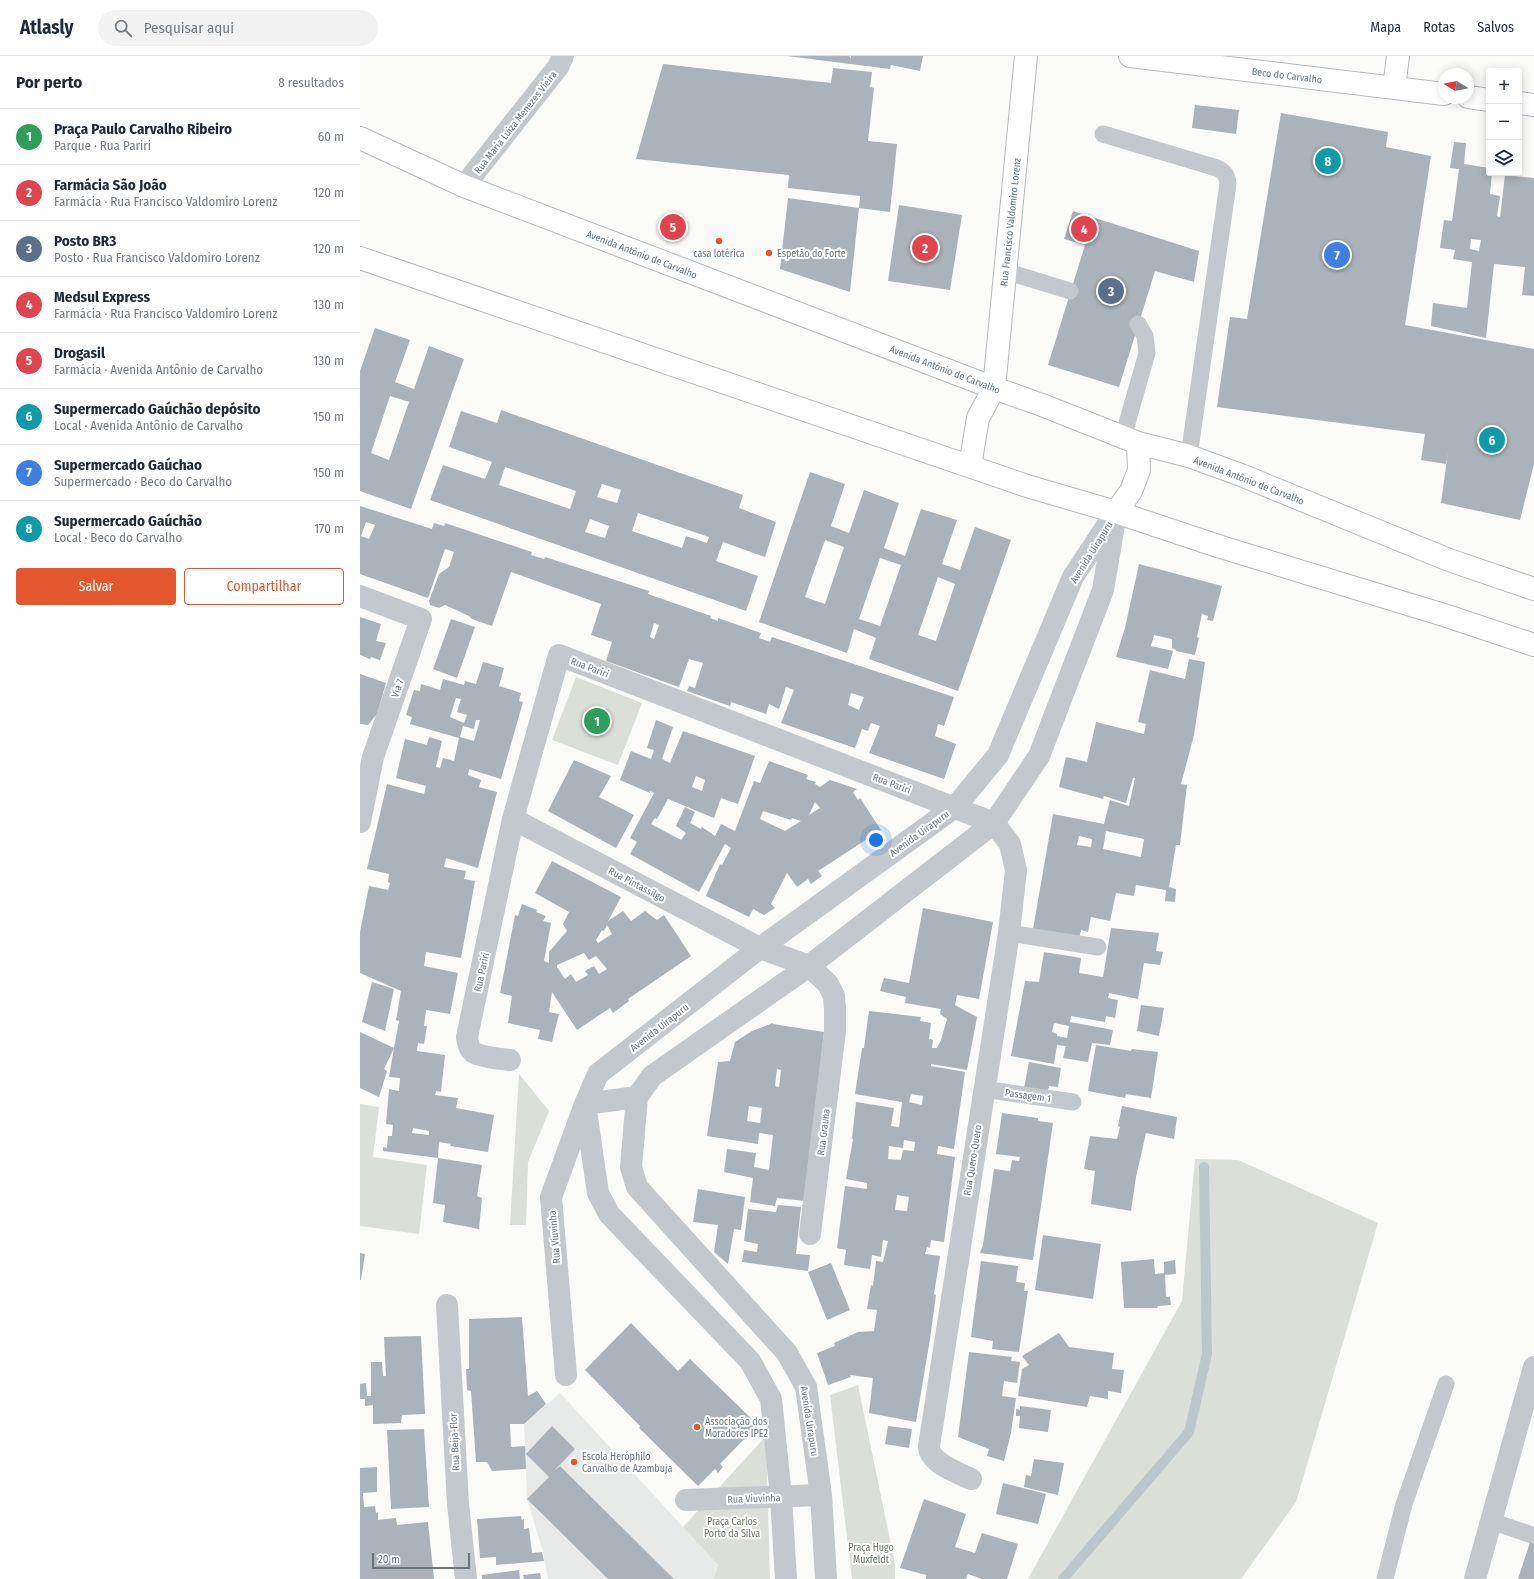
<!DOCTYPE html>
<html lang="pt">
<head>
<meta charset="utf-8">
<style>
  :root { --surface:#fff; --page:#f2f2f3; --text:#1f2937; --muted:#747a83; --line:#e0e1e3; --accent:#e4572e }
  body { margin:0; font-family:"Fira Sans Condensed",sans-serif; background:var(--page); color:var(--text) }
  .controls { position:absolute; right:12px; top:12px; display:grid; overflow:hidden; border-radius:4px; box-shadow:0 2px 10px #0003 }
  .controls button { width:36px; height:36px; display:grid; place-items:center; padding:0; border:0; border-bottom:1px solid var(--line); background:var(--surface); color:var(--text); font:20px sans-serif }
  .compass { position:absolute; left:1078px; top:12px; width:36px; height:36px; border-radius:50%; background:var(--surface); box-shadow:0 2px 10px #0003; rotate:280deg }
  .scale { position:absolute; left:12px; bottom:10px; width:98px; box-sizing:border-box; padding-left:4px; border:2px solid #657683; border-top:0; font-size:11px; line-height:14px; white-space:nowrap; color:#657683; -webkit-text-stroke:3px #fff; paint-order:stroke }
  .you { position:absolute; left:516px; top:784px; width:14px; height:14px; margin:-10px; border:3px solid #fff; border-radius:50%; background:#1a73e8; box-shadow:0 0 0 6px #1a73e833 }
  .badge { display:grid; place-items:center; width:26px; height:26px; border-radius:50%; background:var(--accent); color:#fff; font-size:13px; font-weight:700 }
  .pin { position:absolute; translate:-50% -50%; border:2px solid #fff; box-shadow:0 1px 4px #0006 }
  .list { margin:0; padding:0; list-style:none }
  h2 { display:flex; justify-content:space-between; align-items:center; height:52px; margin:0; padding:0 16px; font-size:17px }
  h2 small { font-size:13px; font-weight:400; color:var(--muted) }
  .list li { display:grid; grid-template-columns:26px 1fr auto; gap:12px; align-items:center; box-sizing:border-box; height:56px; padding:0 16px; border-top:1px solid var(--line) }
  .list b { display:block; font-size:15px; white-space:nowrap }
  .list p { margin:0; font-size:13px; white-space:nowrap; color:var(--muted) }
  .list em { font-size:13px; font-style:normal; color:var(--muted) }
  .actions { display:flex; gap:8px; padding:12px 16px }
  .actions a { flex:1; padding:9px 0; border:1px solid var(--accent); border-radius:4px; text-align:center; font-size:14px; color:var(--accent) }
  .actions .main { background:var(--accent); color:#fff }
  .icon { flex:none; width:22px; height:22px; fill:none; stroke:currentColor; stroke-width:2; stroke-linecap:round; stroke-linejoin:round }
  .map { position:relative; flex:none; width:1174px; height:1523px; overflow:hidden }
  header { display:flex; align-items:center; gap:24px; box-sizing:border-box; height:56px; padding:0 20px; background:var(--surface); border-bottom:1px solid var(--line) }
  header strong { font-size:19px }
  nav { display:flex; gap:22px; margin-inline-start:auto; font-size:14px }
  .search { width:280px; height:36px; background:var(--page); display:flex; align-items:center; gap:10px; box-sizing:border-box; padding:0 14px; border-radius:22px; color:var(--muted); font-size:15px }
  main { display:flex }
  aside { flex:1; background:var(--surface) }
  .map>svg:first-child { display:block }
  .built { fill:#e8e9e9 }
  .green { fill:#dadfd7 }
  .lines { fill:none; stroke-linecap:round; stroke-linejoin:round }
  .stream { stroke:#bbc7cb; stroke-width:10 }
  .building { fill:#aab3b9; fill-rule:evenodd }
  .secondary-casing { stroke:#b3babf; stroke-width:24 }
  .lane { stroke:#c3c8cc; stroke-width:17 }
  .street { stroke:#c3c8cc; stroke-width:22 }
  .secondary { stroke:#fff; stroke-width:22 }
  .poi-dot { fill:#e4572e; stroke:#fff; stroke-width:1.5 }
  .labels { text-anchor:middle; stroke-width:4; stroke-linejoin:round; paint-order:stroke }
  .street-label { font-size:10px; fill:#657683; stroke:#fff }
  .poi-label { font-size:10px; fill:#657683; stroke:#fff; text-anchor:start }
  .park-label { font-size:10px; fill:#687a64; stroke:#fff }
</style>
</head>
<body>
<header>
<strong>Atlasly</strong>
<div class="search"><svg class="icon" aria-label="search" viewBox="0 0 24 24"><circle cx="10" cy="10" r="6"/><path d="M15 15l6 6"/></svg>Pesquisar aqui</div>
<nav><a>Mapa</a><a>Rotas</a><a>Salvos</a></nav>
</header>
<main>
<aside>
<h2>Por perto<small>8 resultados</small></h2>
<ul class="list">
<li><span class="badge" style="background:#2e9e5b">1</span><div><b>Praça Paulo Carvalho Ribeiro</b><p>Parque · Rua Pariri</p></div><em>60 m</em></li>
<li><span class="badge" style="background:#e0444e">2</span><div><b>Farmácia São João</b><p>Farmácia · Rua Francisco Valdomiro Lorenz</p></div><em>120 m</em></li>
<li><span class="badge" style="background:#5c6f8a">3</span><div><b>Posto BR3</b><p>Posto · Rua Francisco Valdomiro Lorenz</p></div><em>120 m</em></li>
<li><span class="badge" style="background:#e0444e">4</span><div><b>Medsul Express</b><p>Farmácia · Rua Francisco Valdomiro Lorenz</p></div><em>130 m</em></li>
<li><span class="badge" style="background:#e0444e">5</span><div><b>Drogasil</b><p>Farmácia · Avenida Antônio de Carvalho</p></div><em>130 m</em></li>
<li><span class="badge" style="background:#0f9aa8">6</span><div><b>Supermercado Gaúchão depósito</b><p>Local · Avenida Antônio de Carvalho</p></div><em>150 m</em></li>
<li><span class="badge" style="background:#3f7fe0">7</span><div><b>Supermercado Gaúchao</b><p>Supermercado · Beco do Carvalho</p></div><em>150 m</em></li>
<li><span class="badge" style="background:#0f9aa8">8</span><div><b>Supermercado Gaúchão</b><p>Local · Beco do Carvalho</p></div><em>170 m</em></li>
</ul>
<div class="actions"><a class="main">Salvar</a><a>Compartilhar</a></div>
</aside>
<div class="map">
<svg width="1174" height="1523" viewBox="0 0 1174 1523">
  <rect width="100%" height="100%" fill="#fafaf8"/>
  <path class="built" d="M200 1337 358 1509 354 1523H188L183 1496 167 1443 164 1368Z"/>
  <path class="green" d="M216 621 282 647 258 709 192 684Z
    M159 1018 189 1055 168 1106 166 1169H150Z
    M0 1048 19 1051 13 1101 67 1109 59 1178 0 1170Z
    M835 1103 878 1104 1018 1167 936 1446 881 1523H668L822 1245Z
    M498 1329 535 1508V1523H492L470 1339Z
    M406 1380 410 1523H354L358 1509 323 1471Z"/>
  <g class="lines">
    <path class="stream" d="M703 1523 829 1376 847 1298 844 1111"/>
  </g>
  <path class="building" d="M427 0H489L491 3V0H563L560 15 531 9 530 13Z
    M303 8 471 27 473 12 512 16 510 31 514 32 508 85 537 88 530 156 499 152 500 140 428 132 429 119 276 103Z
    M835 49 879 54 876 78 832 72Z
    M921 57 1028 76 1026 91 1071 100 1045 269 1174 293V408L1160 464 1081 447 1088 396 1086 408 1061 404 1065 378 857 351 870 261 887 263Z
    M1094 86 1106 87 1104 108 1129 112V117H1132L1130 138 1140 140 1137 160 1140 161 1145 119 1174 122V240L1162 239 1165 211 1134 208 1126 282 1071 270 1073 247 1107 252 1112 206 1093 203 1095 194 1080 192 1084 164 1092 165 1099 113 1090 112ZM1111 183 1121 184 1119 195 1110 193Z
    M428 142 499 152 490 236 420 213Z
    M539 149 602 159 590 234 528 225Z
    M713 155 839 195 834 226 795 215 759 331 688 309 725 189 704 183Z
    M15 272 50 284 35 326 54 333 69 290 104 303 51 453 0 435V315ZM30 340 49 346 29 404 11 397Z
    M141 354 383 439 379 452 416 466 405 501 363 486 356 505 398 520 386 555 70 444 83 409 125 423 132 406 89 391 101 355 137 367ZM145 411 216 435 210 453 139 429ZM242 428 261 434 257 447 237 441ZM278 457 349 481 347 487 326 480 322 492 272 475ZM230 463 249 470 245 482 225 476Z
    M450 416 485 428 471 470 489 477 504 434 539 447 524 492 545 500 561 453 597 464 582 508 600 514 615 471 651 484 598 635 509 603 516 582 494 573 487 597 399 566ZM465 484 484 491 465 548 445 541ZM520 502 541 509 520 570 499 563ZM578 521 595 528 576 585 558 579Z
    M0 450 72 473 74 467 84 470 85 467 172 496 171 499 184 503 185 501 289 535 288 538 351 560 350 562 358 565V562L401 577 399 582 410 586 412 581 594 641 584 670 578 668 575 680 596 688 584 723 509 697 520 670 511 667 508 675 502 673 495 692 421 667 434 634 426 631 419 653 409 648 406 658 371 646 370 650 327 635 329 630 335 632 343 607 329 603 319 631 246 605 252 586 231 579 241 548 151 516 132 570 112 563 109 560 85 549 79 552 70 549 69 545 79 518 89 511 94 496 85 493 68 542 0 518ZM6 466 15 469 9 483 1 480ZM294 567 299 569 294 583 290 581ZM491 637 504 641 499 654 488 649Z
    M779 508 862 530 853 565 847 564 848 560 842 558 837 581 839 582 835 599 816 595V594L812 592V583L794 579 791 590 813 595 808 613 756 601 765 572Z
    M0 561 21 568 16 585 26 587 20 604 11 601 10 603 0 599Z
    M91 563 115 571 97 622 73 613Z
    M829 603 845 606 834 679 821 728 827 729 820 789H816L809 831 816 833 815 846 805 845 806 834 776 829 774 840 756 837 750 865 731 861 728 876 721 874 718 886 672 879 693 758 744 768 750 744 769 750 775 722H773L766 747 744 740 743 743 699 731 706 701 727 706 736 666 784 678 786 668 778 666 790 614 825 623ZM746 775 784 783 781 801 743 793ZM719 780 732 783 731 791 717 789Z
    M123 606 144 612 139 630 161 637 159 645 163 646 141 723 109 713 108 719 121 724 119 731 137 736 118 812 86 802 84 811 106 815 104 823 115 825 101 902 66 896 64 910 98 917 90 958 66 954 64 970H67L64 988 58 987 57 995 85 999 81 1036 76 1035 75 1039 98 1042 96 1052 134 1059 128 1096 90 1090 91 1088 79 1086 78 1102 23 1095V1091L27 1092 28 1080H32L33 1069 26 1068 29 1033 39 1035 40 1022 29 1021 34 992 24 1013 27 1015 19 1041 0 1032V976L34 992 39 965 36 964 41 935 0 917V876L9 830 28 834 30 827 28 826 29 818 7 813 27 728 64 738 66 730 36 722 45 683 67 689 69 681 82 685 76 711 80 712 83 702 94 705 99 682 50 668 52 661 46 659 54 634 60 635 61 628 80 634 83 623 104 629 105 625 116 628ZM96 642 101 643 97 656 107 659 104 667 90 661ZM116 664H120L114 685 100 681 103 670 114 673ZM53 1072 69 1075V1079L52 1077Z
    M0 618 26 627 17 658 8 669 0 668Z
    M296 664 313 671 302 703 310 707 323 675 395 700 378 748 361 742 354 762 308 743 297 763 295 762 291 768 321 784 326 777 316 770 325 751 335 756 330 767 341 773 342 771 355 780 361 768 375 775 394 725 400 727 409 705 448 719 446 723 456 726 455 728 460 731 470 724 497 733 493 736 498 744 500 742 521 774 458 815 462 820 451 828 448 823 437 831 427 817 411 848 415 852 404 859 393 853 389 861 346 840 360 808 362 809 371 792 365 788 339 836 270 798 277 786 270 782 294 737 290 735V737L260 724 271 695 291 703 294 694 287 692ZM336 720 345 724 342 735 332 731ZM455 746 460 752 449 759ZM403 755 431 764 432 762 441 765 425 775 400 763Z
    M214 704 251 720 239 741 274 759 256 792 188 755Z
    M192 805 261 841 248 865 263 855 271 865 285 855 297 864 304 859 331 900 268 943 269 945 253 957 250 952 217 974 192 936 189 956 199 958 192 986 178 983 180 974 148 967 152 940 140 937 155 859 158 860 162 848 177 854 176 856 186 860 183 865 191 867 184 905 189 907V896L207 875 203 868 209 856 175 837ZM247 869 252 878 238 887 236 884 242 874 244 875ZM224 897 229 904 236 900 247 913 239 918 234 910 225 915 228 919 216 926 211 918 205 923 197 911V909Z
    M563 852 633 866 619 943 597 939 595 949 617 961 607 1014 571 1008V1010L605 1016 594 1093 578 1090 577 1098 595 1101 584 1186 571 1184 570 1192 567 1191 565 1198 580 1200 574 1238 576 1239 570 1283 556 1366 509 1357 513 1322 490 1319 491 1321 468 1329 457 1297 475 1290 474 1287 498 1276 514 1275 517 1254 507 1253 511 1229 513 1230 516 1205 523 1206 528 1185 523 1184 521 1201 512 1199 510 1213 484 1209 486 1194 477 1192 485 1130 507 1133V1127L486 1123 493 1083H492L496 1046 534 1052 531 1070 539 1071 542 1046 495 1038 502 992H504L509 955 561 961 560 965 571 967 569 983 573 984 572 992H577L581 984 587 963 580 958 581 953 545 947 546 941 520 935 524 922 549 927ZM551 1038 563 1040 562 1049 549 1046ZM544 1084 555 1086 554 1095 543 1094 541 1104 528 1103 529 1090 543 1092ZM537 1139 549 1141 547 1155 535 1154Z
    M751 872 799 877 796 895 803 896 800 909 784 907 778 943 749 937 748 942 758 944 755 962 746 960 745 966 711 960 710 966 753 974 750 989 732 987 728 1006 703 1002 706 990 697 989 694 1008 651 1000 665 925 679 926 684 896 721 902 719 917 743 921ZM694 967 709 970 707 982 697 980V978L692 976Z
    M12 926 34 933 25 975 2 966Z
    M781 949 804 952 799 980 777 975Z
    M413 967V968L464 976 445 1145 417 1142 415 1150 390 1146 393 1122 364 1116 367 1093 396 1097 394 1111 409 1114 413 1079 399 1077 398 1088 347 1080 358 1006 370 1005 375 986 392 975ZM417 1013 421 1014 419 1031 415 1030ZM389 1050 402 1052 400 1067 387 1065Z
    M736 989 771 995 772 993 798 996 791 1042 766 1038 765 1042 728 1035Z
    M669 1006 701 1012 698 1031 689 1030 688 1035 664 1032Z
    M762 1050 817 1061 814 1083 786 1077 776 1121 771 1155 731 1148 735 1115 724 1113 730 1080 757 1083 760 1071 758 1070Z
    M642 1057 678 1062V1065L693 1067 673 1204 620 1197 623 1189 634 1113 650 1115 652 1104 659 1105 660 1101 636 1098Z
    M78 1102 122 1109 117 1140 122 1142 119 1173 83 1166 85 1149 73 1147Z
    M338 1133 385 1141 381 1174 374 1173 368 1208 354 1196 358 1169 333 1166Z
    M418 1149 441 1151 436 1198 450 1199 448 1215 382 1206 384 1194 397 1196 398 1188 384 1185 388 1153 416 1156Z
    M683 1179 741 1188 733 1243 675 1234Z
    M0 1197 5 1198 1 1224H0Z
    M794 1203 795 1218 804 1217V1206L815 1204 816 1218 805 1219 806 1241H810L811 1249 798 1250 797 1252H764L761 1206Z
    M621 1205 658 1210 656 1226 665 1227 664 1235H668L659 1296 632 1293 633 1285 611 1281Z
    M471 1207 490 1254 467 1264 448 1216Z
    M162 1261 168 1340 177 1335 186 1348 164 1368H150L151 1391 165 1390 166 1413 132 1415 127 1406H116L111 1335 107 1334 106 1313H109V1263Z
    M271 1267 318 1315 330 1303 398 1369 360 1408 363 1411 358 1417 355 1413 338 1430 279 1372 280 1370 225 1314Z
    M699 1277 709 1291 754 1297 752 1313 764 1314 761 1337 748 1335V1343L730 1340 727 1351 658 1340 662 1313 669 1309 662 1300Z
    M61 1280 65 1358 42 1359 41 1367 13 1368V1349L5 1350V1343H0V1328L6 1327 7 1340H11V1306H22L23 1320H26L24 1281Z
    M609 1296 652 1301 651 1305 660 1306 657 1327 644 1325 642 1340 656 1342 651 1377 644 1405 627 1400 629 1393 598 1381Z
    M660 1350 691 1354 688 1376 659 1372 660 1360H656V1353L660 1354Z
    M192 1370 215 1393 194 1415 200 1410 314 1523H248L167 1443 189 1421 166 1398Z
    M528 1370 552 1373 549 1392 525 1388Z
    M64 1373 69 1451 31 1453 27 1374Z
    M674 1403 704 1407 698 1439 664 1431 666 1419 671 1420Z
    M17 1411V1436L3 1437 4 1451 15 1450 16 1457 18 1456V1464L36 1462 37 1469 68 1466 74 1523H0V1412Z
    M643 1427 686 1438 678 1468 636 1458Z
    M564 1443 606 1458 595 1491 615 1497 622 1477 658 1488 647 1523H622L608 1518 606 1523H566V1519L540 1512Z
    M161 1460 162 1464 164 1463V1473L169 1472 172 1497 182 1496 184 1505 136 1509V1501L120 1502 117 1463Z
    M1174 1474V1523H1158Z
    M159 1514 160 1523H122V1519Z
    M180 1517 181 1523H164L163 1519Z"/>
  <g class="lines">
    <g class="secondary-casing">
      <path id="secondary" d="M770 0 1084 38
        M1034 32 1038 0
        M1108 41 1129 44
        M1159 47 1174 49
        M0 82 104 130 634 332 682 349 778 387 829 400 881 419 1089 504 1174 533
        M0 202 667 430 756 456 861 491 1087 560 1174 589
        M610 410 618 362 634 332 666 0
        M756 456 771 435 779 414 778 387"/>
    </g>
    <path class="lane" d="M743 78 857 112C865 116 867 119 868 128L829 400
      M645 215 710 235
      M763 381 787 297 785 280 778 268
      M649 877 738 891
      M623 1033 713 1046
      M1131 1465 1172 1479
      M1025 1523 1044 1448 1086 1328"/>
    <path class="street" d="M104 130 198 11 203 0
      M0 540 61 563 13 701 0 766
      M153 763 400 892 449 910 468 928 474 940 475 952V975L450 1178
      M150 1004C140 1003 120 1001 113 996 108 992 108 986 107 981L153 763 199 599 634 767 650 788 656 814 649 877 569 1390C569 1407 597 1416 611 1423
      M87 1249 98 1448 106 1523
      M206 1319 191 1141 225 1048 277 1041
      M326 1444 461 1439
      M426 1523 421 1441 411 1343 390 1305 249 1158 238 1137 225 1048 238 1018 400 892 595 751 638 699 713 521 756 456
      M466 1523 461 1439 446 1331 427 1297 277 1131 271 1111 277 1041 292 1020 449 910 634 767 679 700 743 534 755 463
      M1115 1523 1174 1311"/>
    <use href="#secondary" class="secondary"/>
  </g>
  <g class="poi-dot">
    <circle cx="359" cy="185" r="4"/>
    <circle cx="409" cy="197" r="4"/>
    <circle cx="337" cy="1371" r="4"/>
    <circle cx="214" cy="1406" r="4"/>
  </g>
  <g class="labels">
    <g class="street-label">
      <text transform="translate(927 19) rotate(7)" y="4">Beco do Carvalho</text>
      <text transform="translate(155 66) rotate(-52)" y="4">Rua Maria Luiza Menezes Vieira</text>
      <text transform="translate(650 166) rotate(-84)" y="4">Rua Francisco Valdomiro Lorenz</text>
      <text transform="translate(282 198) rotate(21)" y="4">Avenida Antônio de Carvalho</text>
      <text transform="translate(585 313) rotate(21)" y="4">Avenida Antônio de Carvalho</text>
      <text transform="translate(889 424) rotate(21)" y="4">Avenida Antônio de Carvalho</text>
      <text transform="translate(731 496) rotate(-58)" y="4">Avenida Uirapuru</text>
      <text transform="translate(230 611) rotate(21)" y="4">Rua Pariri</text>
      <text transform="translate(37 632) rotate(-71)" y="4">Via 7</text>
      <text transform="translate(532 727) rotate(21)" y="4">Rua Pariri</text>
      <text transform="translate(559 777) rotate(-36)" y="4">Avenida Uirapuru</text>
      <text transform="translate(277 828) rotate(28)" y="4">Rua Pintassilgo</text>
      <text transform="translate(121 916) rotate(-78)" y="4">Rua Pariri</text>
      <text transform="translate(299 971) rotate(-38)" y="4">Avenida Uirapuru</text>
      <text transform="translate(668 1039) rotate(8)" y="4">Passagem 1</text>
      <text transform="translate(463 1076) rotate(-83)" y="4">Rua Grauna</text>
      <text transform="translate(612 1104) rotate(-81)" y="4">Rua Quero-Quero</text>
      <text transform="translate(194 1181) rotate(-95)" y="4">Rua Viuvinha</text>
      <text transform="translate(450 1365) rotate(81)" y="4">Avenida Uirapuru</text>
      <text transform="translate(94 1386) rotate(-93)" y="4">Rua Beija-Flor</text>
      <text transform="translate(394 1442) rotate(-2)" y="4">Rua Viuvinha</text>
    </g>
    <g class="poi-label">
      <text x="359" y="201" text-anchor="middle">casa lotérica</text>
      <text x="417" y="201">Espetão do Forte</text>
      <text x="345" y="1369">Associação dos<tspan x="345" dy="12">Moradores IPE2</tspan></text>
      <text x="222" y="1404">Escola Heróphilo<tspan x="222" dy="12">Carvalho de Azambuja</tspan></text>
    </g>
    <g class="park-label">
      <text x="372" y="1469">Praça Carlos<tspan x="372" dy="12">Porto da Silva</tspan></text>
      <text x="511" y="1495">Praça Hugo<tspan x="511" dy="12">Muxfeldt</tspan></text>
    </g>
  </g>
</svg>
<div class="controls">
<button>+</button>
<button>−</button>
<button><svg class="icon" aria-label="layers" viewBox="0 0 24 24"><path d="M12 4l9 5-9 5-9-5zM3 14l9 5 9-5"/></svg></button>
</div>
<svg class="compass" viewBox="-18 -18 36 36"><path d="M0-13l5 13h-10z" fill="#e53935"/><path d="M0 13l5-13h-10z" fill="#747a83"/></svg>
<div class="scale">20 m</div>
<div class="you"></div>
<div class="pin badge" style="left:237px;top:665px;background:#2e9e5b">1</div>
<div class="pin badge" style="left:565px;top:192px;background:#e0444e">2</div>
<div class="pin badge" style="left:751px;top:235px;background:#5c6f8a">3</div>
<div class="pin badge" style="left:724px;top:173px;background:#e0444e">4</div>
<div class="pin badge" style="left:313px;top:171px;background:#e0444e">5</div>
<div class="pin badge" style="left:1132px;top:384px;background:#0f9aa8">6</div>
<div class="pin badge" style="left:977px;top:199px;background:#3f7fe0">7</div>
<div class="pin badge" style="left:968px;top:105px;background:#0f9aa8">8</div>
</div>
</main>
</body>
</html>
